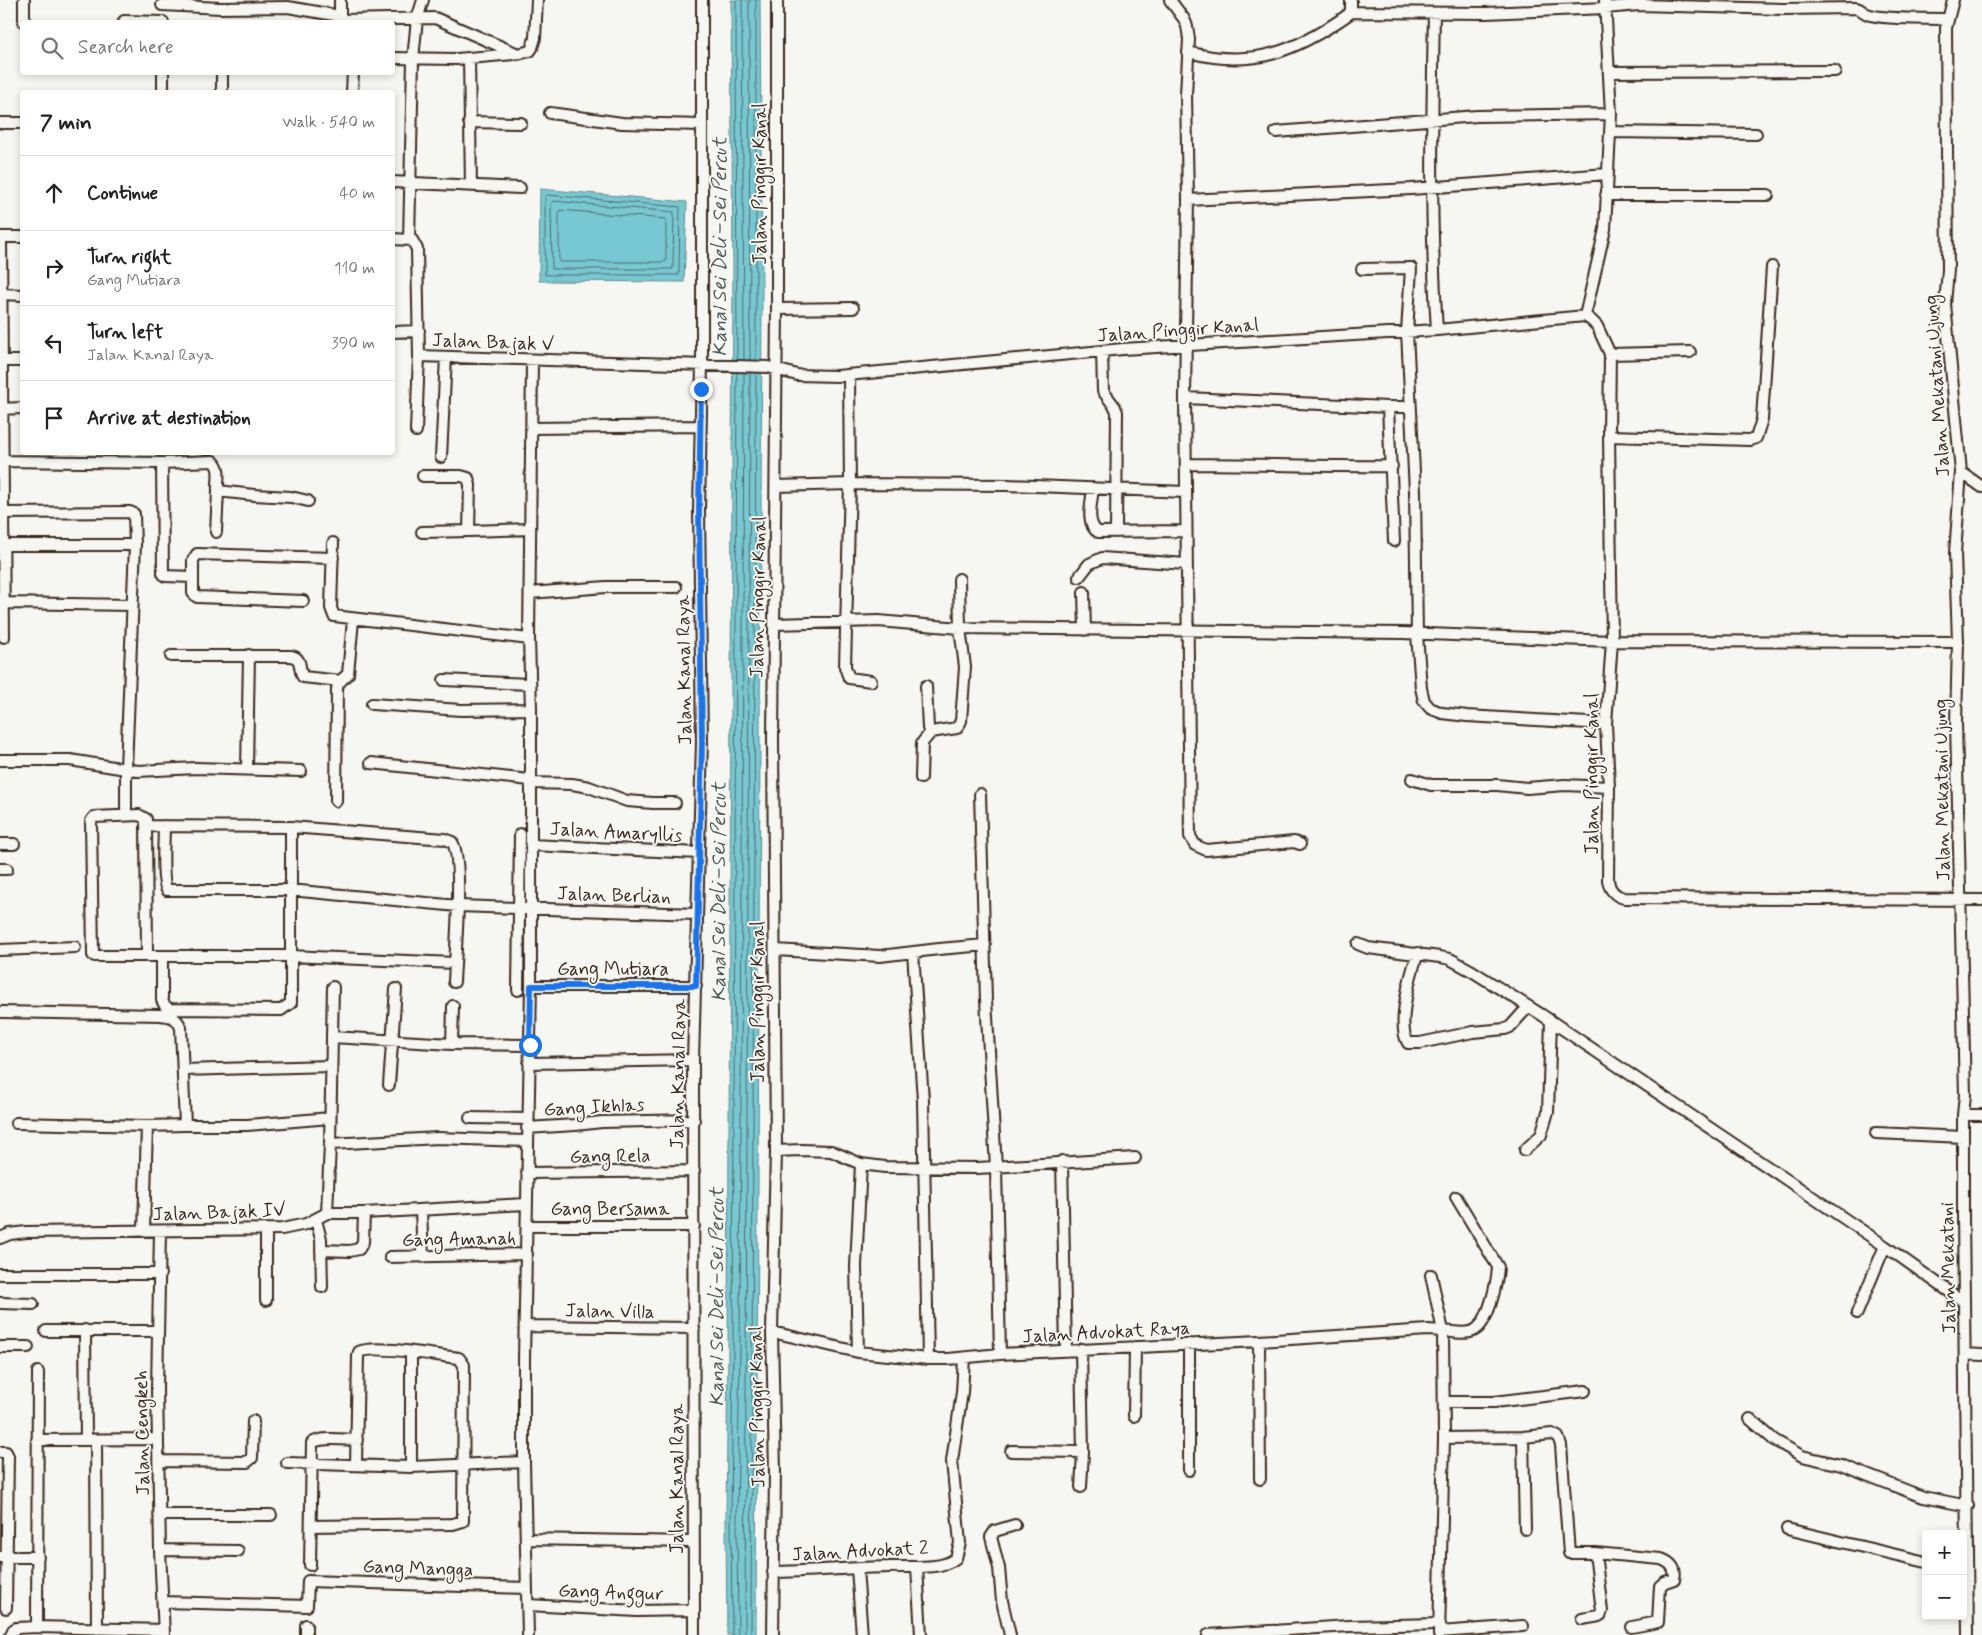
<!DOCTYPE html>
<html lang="en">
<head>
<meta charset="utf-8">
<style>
  :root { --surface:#fff; --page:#f6f6f6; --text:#222; --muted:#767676; --line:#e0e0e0 }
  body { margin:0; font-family:Mynerve,sans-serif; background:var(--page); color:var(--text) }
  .controls { position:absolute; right:15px; bottom:15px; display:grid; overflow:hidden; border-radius:5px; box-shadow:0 2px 8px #0003 }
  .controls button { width:45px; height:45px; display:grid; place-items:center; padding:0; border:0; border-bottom:1px solid var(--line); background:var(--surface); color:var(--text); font:25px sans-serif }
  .stop { position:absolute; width:15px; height:15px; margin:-11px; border:4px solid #1a73e8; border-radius:50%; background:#fff }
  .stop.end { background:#1a73e8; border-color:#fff; box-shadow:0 1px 5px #0008 }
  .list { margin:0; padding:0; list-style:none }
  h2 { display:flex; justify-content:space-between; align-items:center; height:65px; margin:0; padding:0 20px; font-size:21px }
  h2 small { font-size:16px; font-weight:400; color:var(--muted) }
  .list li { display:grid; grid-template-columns:32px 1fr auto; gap:15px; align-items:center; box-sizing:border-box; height:75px; padding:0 20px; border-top:1px solid var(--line) }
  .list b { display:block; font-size:19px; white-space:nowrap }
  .list p { margin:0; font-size:16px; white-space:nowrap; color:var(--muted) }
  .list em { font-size:16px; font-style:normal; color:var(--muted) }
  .icon { flex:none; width:28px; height:28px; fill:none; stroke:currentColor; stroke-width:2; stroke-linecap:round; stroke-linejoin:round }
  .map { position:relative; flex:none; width:1982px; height:1635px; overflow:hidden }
  .search { position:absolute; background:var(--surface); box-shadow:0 2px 8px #0003; left:20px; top:20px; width:375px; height:55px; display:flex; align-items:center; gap:12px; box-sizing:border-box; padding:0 18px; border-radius:5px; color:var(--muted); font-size:19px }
  .panel { position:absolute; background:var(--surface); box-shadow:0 2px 8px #0003; left:20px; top:90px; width:375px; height:365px; border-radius:5px }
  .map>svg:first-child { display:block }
  .water { fill:#78c8d3; stroke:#60898b }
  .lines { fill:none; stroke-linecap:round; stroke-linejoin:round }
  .shore { stroke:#536966; stroke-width:1 }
  .minor-casing { stroke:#3b2a1e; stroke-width:14 }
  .minor { stroke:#f6f6f2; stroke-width:10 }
  .route { stroke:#1a73e8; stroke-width:6 }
  .labels { text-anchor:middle; stroke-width:4; stroke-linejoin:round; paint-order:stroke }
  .street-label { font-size:19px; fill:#3b2a1e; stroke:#f6f6f2 }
  .water-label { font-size:20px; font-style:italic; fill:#4d5954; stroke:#f6f6f2 }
</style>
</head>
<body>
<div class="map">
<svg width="1982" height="1635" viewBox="0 0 1982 1635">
  <rect width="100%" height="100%" fill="#f6f6f2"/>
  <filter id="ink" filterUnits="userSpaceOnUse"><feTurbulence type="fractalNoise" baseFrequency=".02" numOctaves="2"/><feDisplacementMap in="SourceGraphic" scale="10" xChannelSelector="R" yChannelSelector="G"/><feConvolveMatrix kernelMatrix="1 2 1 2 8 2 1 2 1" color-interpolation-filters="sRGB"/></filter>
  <g filter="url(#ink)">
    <path class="water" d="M731 0H760L762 293 756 1635H727L726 1519 728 1349 733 270Z
      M540 189 687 202 684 282 539 281Z"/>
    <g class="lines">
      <path class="shore" d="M736 0 737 360
        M742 0 744 360
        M749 0 750 360
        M756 0V360
        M547 195 680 207 679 275H545V197Z
        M553 201 674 212 673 269H552L551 204Z
        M560 210 666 219V261L664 262H559V212Z
        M732 1635 731 1519 733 1349 737 372
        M738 1635 737 1519 740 1349 744 372
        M745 1635 750 373
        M751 1635 756 373"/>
      <g class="minor-casing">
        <path id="minor" d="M340 0V16L344 20 435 18 518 54 530 51 532 48 535 38 537 0
          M1170 0 1184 19 1187 26 1189 39 1186 94 1188 200 1185 398 1190 836 1195 845 1206 850 1294 842 1300 844
          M1953 0 1946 28 1948 270 1945 304 1961 472 1955 553 1958 642 1956 723 1965 1095 1963 1115V1216L1968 1635
          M162 5 220 8 288 7 340 16
          M1351 12 1486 13 1605 8 1639 5 1783 9 1856 8C1862 9 1864 14 1870 15 1889 20 1926 18 1947 19
          M1434 13C1432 118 1430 224 1437 330
          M124 21 163 22
          M24 22V0
          M1188 52C1253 69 1295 52 1349 14L1351 10V0
          M392 58 457 59 514 54
          M469 59 471 186
          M163 72V92
          M222 72V92
          M1609 72 1835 71
          M352 92 353 72
          M550 113 622 123 702 125
          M469 122 521 123
          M0 123H22
          M1276 132 1477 116 1611 114
          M1611 132 1756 134
          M392 182 520 188
          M1606 195H1768
          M1188 200 1411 189 1607 174
          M0 237H22
          M1 237 4 637
          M392 239 412 240 417 249 419 356 768 367 797 375 837 376 1123 349 1437 330 1585 316 1591 320 1597 326 1610 354 1609 436 1612 641 1606 724 1609 787 1608 880C1609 889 1615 896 1624 898L1982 900
          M409 240 413 59 417 19 423 0
          M1362 269 1411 268 1407 332 1415 492 1417 634 1421 688 1424 701 1430 708 1442 713 1467 716 1606 724
          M2 294 22 295
          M777 309 853 308
          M1585 316 1605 229 1611 114 1605 0
          M392 332 419 331
          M1102 351 1103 391 1115 407 1117 412 1116 532
          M1610 354 1690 352
          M0 361H22
          M849 376 850 484 845 667 849 678 871 681
          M1185 398 1388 407H1410
          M1388 407 1394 541
          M0 409 22 408
          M532 428 700 426
          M416 431 419 356
          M1609 436 1750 440 1756 438 1762 419 1772 267
          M441 457 446 357
          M3 461 162 463 213 461C222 468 217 481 218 491L254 495 291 497 308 501
          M162 463 163 573 165 576 193 577V593L197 597 303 601
          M1187 464C1255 464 1323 467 1392 466
          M1961 472 1982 487
          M423 476H461L468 478 470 485 469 531 530 529
          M776 486 850 484 1007 485 1186 492
          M1093 488C1092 501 1085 524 1098 532L1186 531
          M2 513 130 512 134 514 135 545 126 768V811
          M216 532 218 491
          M422 532 469 531
          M333 543 331 608 334 616 529 639
          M3 545H135
          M193 577V560L197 554 333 558
          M1079 577 1089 564 1102 558 1186 564
          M1084 592 1085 630
          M530 593 606 587H676
          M4 603 132 605
          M775 624 878 621 960 628 1402 633 1612 641 1958 642
          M171 656H291C303 658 298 669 303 677L341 681
          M444 680 529 684
          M926 686 928 728 930 734
          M372 704 461 710 531 709
          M0 760H70L138 771 196 768 301 771
          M371 763 530 780
          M247 769 249 655
          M921 778 922 743 931 732 957 728 961 721 965 667 960 628 959 579
          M1412 779 1431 785H1497L1527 788 1565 785 1609 787
          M530 783 572 784 589 787 627 801 653 803H675
          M980 794 986 1000 996 1167 1000 1354
          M336 801 337 689 338 683 348 674 353 620
          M147 826 291 827V1003L281 1010 170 1009 165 1006 162 1000V956H95L93 955 91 821 94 817 139 815 146 819 147 956
          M164 826C164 839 161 881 167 890H290L458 906 697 914
          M291 827 445 839 452 842C464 857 455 958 454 982
          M0 844H14
          M531 845 699 853
          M0 869H7
          M1358 944 1368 948 1440 957 1450 959 1472 971 1542 1015 1885 1246 1964 1302
          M0 950 75 947
          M775 950 880 956 939 949 985 945
          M913 952 923 1100 928 1359
          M1418 953C1411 973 1396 1025 1408 1043H1420L1473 1032 1505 1029 1510 1027 1528 1007
          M162 956H290L455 963
          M531 986H696
          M518 990 520 834
          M2 1012 160 1015C171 1016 177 1017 181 1028L185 1125 147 1126 144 1231
          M332 1037 333 987
          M452 1044 530 1045
          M529 1063 693 1060
          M183 1070 331 1066
          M389 1085 396 989
          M1963 1115H1982
          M470 1118 528 1119
          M16 1123 147 1126
          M185 1125H247L330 1118
          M527 1128 575 1125 602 1122 694 1120
          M1876 1133 1963 1137
          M330 1144 438 1138 527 1141
          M1525 1150 1541 1135 1548 1112 1551 1022
          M776 1151 801 1150 831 1151 861 1164 885 1167 978 1168 1135 1158
          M1062 1161 1066 1351
          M527 1173 694 1171
          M421 1210 423 1257
          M327 1213 330 1144 332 1037 452 1044 453 1006
          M316 1220 321 1239 322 1287
          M527 1226H694
          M160 1231 157 1389 160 1550 164 1635
          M0 1238 10 1234 26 1232 282 1229 306 1224 327 1213H364L526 1204
          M321 1250 350 1251 359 1249 363 1242 364 1213
          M390 1257 527 1254
          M0 1274H160
          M1431 1275 1443 1331C1452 1332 1467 1335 1475 1330 1489 1322 1497 1282 1498 1267L1456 1197
          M266 1300V1230
          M0 1303 33 1304
          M1857 1313 1885 1246
          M525 1326 694 1328
          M85 1330 86 1440
          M46 1331H157
          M772 1332 858 1352 928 1359H948L1000 1354 1259 1341 1428 1330 1443 1331 1444 1438 1439 1635
          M1259 1341 1260 1479
          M0 1347H28
          M858 1352 856 1266 861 1164
          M411 1353V1467
          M1965 1354 1982 1355
          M38 1372 37 1627 164 1630
          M1444 1402H1494L1585 1391
          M1134 1416 1135 1347
          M1750 1419 1774 1440 1802 1456 1841 1465 1923 1497 1968 1506
          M1523 1437 1525 1529
          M1444 1438 1523 1437 1552 1434 1558 1437 1561 1445 1569 1553H1595L1602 1611 1600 1616 1582 1619
          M37 1440 158 1439
          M96 1440 97 1629
          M1011 1451 1083 1452
          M0 1452H6L8 1456 6 1608
          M159 1461 247 1462 252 1458 253 1421
          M287 1463 411 1467 524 1462
          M1189 1470V1344
          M1081 1487 1083 1452 1081 1349
          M159 1515H271
          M311 1526 453 1524 463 1521 464 1365 459 1358C439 1356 374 1344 359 1352L358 1356 356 1465
          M1787 1529 1926 1562
          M526 1539 693 1542
          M160 1550 238 1551
          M1595 1553 1661 1559C1670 1562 1677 1568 1674 1579L1665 1582 1660 1586 1658 1622 1632 1627
          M0 1557H38
          M310 1565 312 1443C322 1436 345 1440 357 1440
          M917 1567 921 1635
          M857 1569 862 1635
          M773 1572C812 1571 850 1568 888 1567 906 1566 941 1571 956 1558L960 1543 952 1461 962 1392 964 1358
          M163 1602 307 1606 308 1581 527 1588
          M528 1605 637 1611 693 1610
          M1439 1632 1523 1626
          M11 1635 13 1630 16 1628 37 1627
          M306 1635V1625
          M528 1635 524 1462V1359L531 986V709L529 639 532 360
          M694 1635 693 1060 702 742 699 510 702 364V0
          M773 1635 775 1472 772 1332 776 1151 773 738 777 309V0
          M1010 1635 1002 1601 999 1568 991 1537 995 1531 1015 1525
          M1208 1635 1349 1626 1440 1624"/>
      </g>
      <use href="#minor" class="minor"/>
    </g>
  </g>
  <g class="lines" filter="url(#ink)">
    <path class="route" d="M530 1045 531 986H696L702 742 699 510 701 389"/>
  </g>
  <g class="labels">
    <g class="street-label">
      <text transform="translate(759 184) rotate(-90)" y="7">Jalan Pinggir Kanal</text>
      <text transform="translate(1178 329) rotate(-4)" y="7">Jalan Pinggir Kanal</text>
      <text transform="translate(493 341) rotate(2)" y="7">Jalan Bajak V</text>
      <text transform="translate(1936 386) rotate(-94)" y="7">Jalan Mekatani Ujung</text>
      <text transform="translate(757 597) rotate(-89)" y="7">Jalan Pinggir Kanal</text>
      <text transform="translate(683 670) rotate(-91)" y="7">Jalan Kanal Raya</text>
      <text transform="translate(1591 774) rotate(-90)" y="7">Jalan Pinggir Kanal</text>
      <text transform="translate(1941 790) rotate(-91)" y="7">Jalan Mekatani Ujung</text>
      <text transform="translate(616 831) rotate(3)" y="7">Jalan Amaryllis</text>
      <text transform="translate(614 894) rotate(2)" y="7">Jalan Berlian</text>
      <text x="613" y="975">Gang Mutiara</text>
      <text transform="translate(757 1002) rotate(-90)" y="7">Jalan Pinggir Kanal</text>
      <text transform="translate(677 1074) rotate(-89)" y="7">Jalan Kanal Raya</text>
      <text transform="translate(594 1106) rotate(-3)" y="7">Gang Ikhlas</text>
      <text transform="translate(610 1155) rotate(-1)" y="7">Gang Rela</text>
      <text x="610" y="1215">Gang Bersama</text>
      <text transform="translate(219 1211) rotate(-2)" y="7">Jalan Bajak IV</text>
      <text transform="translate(459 1238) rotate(-1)" y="7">Gang Amanah</text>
      <text transform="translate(1947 1268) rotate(-91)" y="7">Jalan Mekatani</text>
      <text transform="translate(610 1310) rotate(1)" y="7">Jalan Villa</text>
      <text transform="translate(1106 1331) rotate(-3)" y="7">Jalan Advokat Raya</text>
      <text transform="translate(756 1407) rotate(-91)" y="7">Jalan Pinggir Kanal</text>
      <text transform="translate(141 1433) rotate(-91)" y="7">Jalan Cengkeh</text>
      <text transform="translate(676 1479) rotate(-90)" y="7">Jalan Kanal Raya</text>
      <text transform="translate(860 1550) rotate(-3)" y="7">Jalan Advokat 2</text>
      <text transform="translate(418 1567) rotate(2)" y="7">Gang Mangga</text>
      <text transform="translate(611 1591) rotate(2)" y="7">Gang Anggur</text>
    </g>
    <g class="water-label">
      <text transform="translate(719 247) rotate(-90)" y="7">Kanal Sei Deli–Sei Percut</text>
      <text transform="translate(718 892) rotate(-90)" y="7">Kanal Sei Deli–Sei Percut</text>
      <text transform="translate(716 1297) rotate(-90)" y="7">Kanal Sei Deli–Sei Percut</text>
    </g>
  </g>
</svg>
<div class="controls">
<button>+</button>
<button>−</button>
</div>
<div class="stop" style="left:530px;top:1045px"></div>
<div class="stop end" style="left:701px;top:389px"></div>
<div class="search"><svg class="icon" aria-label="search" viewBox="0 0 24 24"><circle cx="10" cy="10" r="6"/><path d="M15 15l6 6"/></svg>Search here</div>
<section class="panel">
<h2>7 min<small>Walk · 540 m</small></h2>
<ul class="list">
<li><svg class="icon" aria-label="ahead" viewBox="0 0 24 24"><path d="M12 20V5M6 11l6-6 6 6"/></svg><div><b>Continue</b></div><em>40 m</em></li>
<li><svg class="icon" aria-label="right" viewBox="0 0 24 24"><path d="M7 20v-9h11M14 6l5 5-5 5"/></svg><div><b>Turn right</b><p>Gang Mutiara</p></div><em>110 m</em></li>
<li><svg class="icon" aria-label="left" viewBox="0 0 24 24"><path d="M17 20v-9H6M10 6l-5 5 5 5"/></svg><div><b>Turn left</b><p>Jalan Kanal Raya</p></div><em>390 m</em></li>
<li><svg class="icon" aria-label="arrive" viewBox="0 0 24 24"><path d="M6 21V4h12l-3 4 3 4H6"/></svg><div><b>Arrive at destination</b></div></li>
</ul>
</section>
</div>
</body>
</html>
